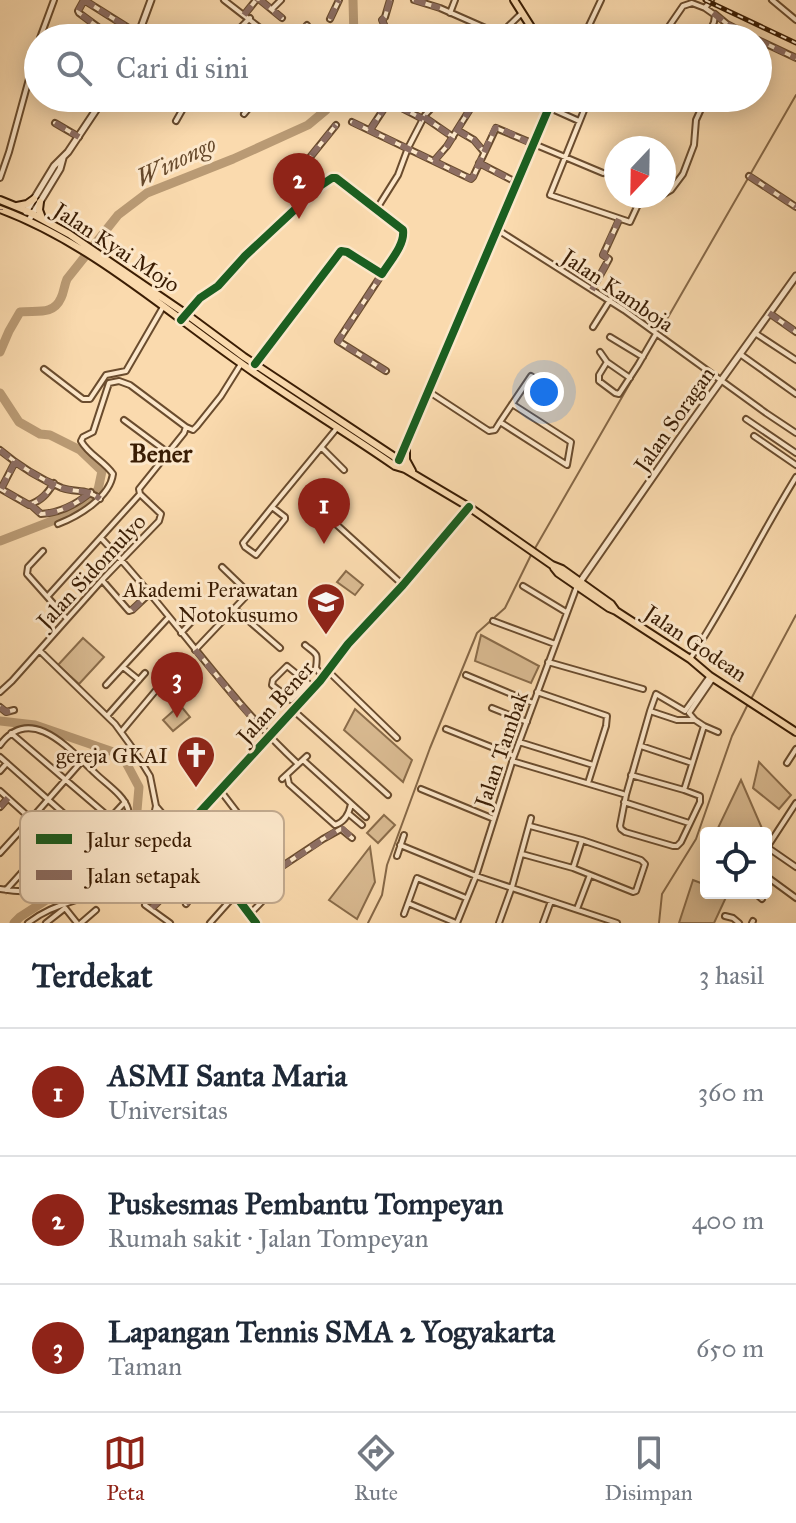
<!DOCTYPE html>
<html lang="id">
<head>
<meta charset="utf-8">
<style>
  :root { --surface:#fff; --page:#f6f6f7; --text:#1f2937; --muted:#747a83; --line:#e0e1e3; --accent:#8f2418 }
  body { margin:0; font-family:"IM FELL Great Primer",serif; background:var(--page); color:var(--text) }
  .controls { position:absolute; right:24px; bottom:24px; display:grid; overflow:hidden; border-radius:8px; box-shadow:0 4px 20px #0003 }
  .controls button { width:72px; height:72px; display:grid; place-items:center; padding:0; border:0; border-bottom:2px solid var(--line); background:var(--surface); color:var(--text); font:40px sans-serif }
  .compass { position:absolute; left:604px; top:136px; width:72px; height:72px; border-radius:50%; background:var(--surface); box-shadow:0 4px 20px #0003; rotate:202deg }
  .you { position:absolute; left:544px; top:392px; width:28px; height:28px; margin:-20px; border:6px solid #fff; border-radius:50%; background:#1a73e8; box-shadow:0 0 0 12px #1a73e833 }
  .badge { display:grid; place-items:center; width:52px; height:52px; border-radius:50%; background:var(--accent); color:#fff; font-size:26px; font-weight:700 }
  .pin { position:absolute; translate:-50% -66px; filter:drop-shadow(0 2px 4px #0008) }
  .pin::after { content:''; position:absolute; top:42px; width:28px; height:24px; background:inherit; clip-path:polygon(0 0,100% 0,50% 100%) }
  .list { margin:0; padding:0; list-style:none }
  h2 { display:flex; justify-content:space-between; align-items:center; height:104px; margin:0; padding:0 32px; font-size:34px }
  h2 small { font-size:26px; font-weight:400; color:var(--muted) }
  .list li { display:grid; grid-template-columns:52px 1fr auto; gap:24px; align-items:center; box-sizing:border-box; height:128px; padding:0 32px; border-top:2px solid var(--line) }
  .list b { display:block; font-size:30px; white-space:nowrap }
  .list p { margin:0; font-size:26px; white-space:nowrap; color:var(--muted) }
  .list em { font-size:26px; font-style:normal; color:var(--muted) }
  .icon { flex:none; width:44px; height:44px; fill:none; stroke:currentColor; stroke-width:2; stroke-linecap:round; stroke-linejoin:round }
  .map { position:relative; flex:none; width:796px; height:923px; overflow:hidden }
  .search { position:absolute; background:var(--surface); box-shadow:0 4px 20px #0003; left:24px; right:24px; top:24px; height:88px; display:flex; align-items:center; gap:20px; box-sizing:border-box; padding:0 28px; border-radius:44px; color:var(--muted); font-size:30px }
  .sheet { height:488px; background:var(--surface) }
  nav { display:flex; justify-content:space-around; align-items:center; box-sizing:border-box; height:112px; border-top:2px solid var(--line); background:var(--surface); font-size:22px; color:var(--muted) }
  nav a { display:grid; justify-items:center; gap:4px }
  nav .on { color:var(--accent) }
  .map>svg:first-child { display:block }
  .green { fill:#d9ba91; stroke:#8a6c4a; stroke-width:2 }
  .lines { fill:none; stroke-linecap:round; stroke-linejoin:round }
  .stream { stroke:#866847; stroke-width:2 }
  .river { stroke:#b99a74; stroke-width:9 }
  .minor-casing { stroke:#6a4c2e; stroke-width:8 }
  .tertiary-casing { stroke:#6a4c2e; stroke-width:9 }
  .primary-casing { stroke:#3a1d04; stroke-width:10 }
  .minor { stroke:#fce7ca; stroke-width:4 }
  .tertiary { stroke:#fce7ca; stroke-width:5 }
  .primary { stroke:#fadaae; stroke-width:6 }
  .rail-casing { stroke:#3a1d04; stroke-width:5 }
  .rail { stroke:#fce7ca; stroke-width:2; stroke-dasharray:6; stroke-linecap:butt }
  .quiet { stroke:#8d6e63; stroke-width:6; stroke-dasharray:12 6; stroke-linecap:butt }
  .cycleway-casing { stroke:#fce7ca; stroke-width:13 }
  .cycleway { stroke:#1b5e20; stroke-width:8 }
  .labels { text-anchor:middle; stroke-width:6; stroke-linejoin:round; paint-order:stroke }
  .street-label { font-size:22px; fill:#3a1d04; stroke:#fce7ca }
  .poi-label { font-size:22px; fill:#3a1d04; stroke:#fce7ca; text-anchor:end }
  .water-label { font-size:24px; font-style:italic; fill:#66492b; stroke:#fce7ca }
  .quarter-label { font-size:26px; font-weight:bold; fill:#3a1d04; stroke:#fce7ca }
  .key { fill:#fce7ca; stroke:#c2aa8f; stroke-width:2 }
  .key-label { font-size:22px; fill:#3a1d04 }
</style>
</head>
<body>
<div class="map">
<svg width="796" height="923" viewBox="0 0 796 923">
  <rect width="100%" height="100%" fill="#fadaae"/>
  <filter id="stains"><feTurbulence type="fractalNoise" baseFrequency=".0025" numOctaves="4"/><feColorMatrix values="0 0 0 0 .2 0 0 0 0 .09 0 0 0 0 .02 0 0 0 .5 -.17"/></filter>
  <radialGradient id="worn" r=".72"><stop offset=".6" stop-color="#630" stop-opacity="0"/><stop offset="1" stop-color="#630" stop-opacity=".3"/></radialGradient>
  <path class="green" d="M346 571 363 585 355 595 337 582Z
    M481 635 539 666 531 683 475 661Z
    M83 638 104 657 79 684 58 665Z
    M180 705 190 717 173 731 163 720Z
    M355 709 412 760 403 782 344 730Z
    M759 762 791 795 779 809 753 788Z
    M741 780 764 833 717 830Z
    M384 815 395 825 378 843 367 833Z
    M370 847 375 882 357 919 329 900Z
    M693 880 706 885V893H728L714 923H679Z"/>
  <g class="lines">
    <path class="stream" d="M534 550 796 95
      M751 699 796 615
      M368 923 382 895 387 865 430 748 477 633 505 608 531 555
      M659 923 662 894 696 839 732 736 748 704"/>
    <path class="river" d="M353 0 354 38
      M0 352 9 331 20 312C36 310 53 316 61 298 64 292 64 286 67 279L118 215 147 193 233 159 308 125 326 110 334 98
      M0 393 19 422 40 434 50 435 80 450 102 471 98 490 82 504 52 521 0 541
      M0 721 35 725 122 755 139 787 136 822 117 859 101 877 54 895 20 917 14 923"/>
    <g class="minor-casing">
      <path id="minor" d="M84 0 138 34
        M84 0 78 11 79 13 113 38
        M224 0 273 38
        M260 0 282 18
        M390 0 385 17 382 20 386 29 396 36V38
        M414 0 440 8 490 30H504
        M772 0 796 20
        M705 8 711 0
        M272 9 281 0
        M450 13 455 0
        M715 14 727 24 754 38
        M244 15 256 0
        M330 19 339 0
        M585 34 601 0
        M40 38 54 0
        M70 38H71
        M230 38 250 18
        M288 38 293 32 299 35 307 25
        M496 38 522 13
        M582 38 585 34 592 38
        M661 38 683 6 692 3 705 8 715 15 714 22 707 38
        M758 40 796 58
        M459 98 472 106
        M589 98 550 195 630 222 642 196
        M384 99 423 119
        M550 108 579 121
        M244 114 257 98
        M424 117 453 137
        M176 121 189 98
        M352 122 471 179 473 177 496 128 603 173
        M55 123 79 137
        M370 130 389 101
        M457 130 474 140 484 152
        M434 161 447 146 477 98
        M479 163 516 182
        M749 176 796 207
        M0 178 9 152 38 46
        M325 183 309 168 307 161 336 125
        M664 194 671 190 683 174 694 145 696 120 706 98
        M376 210 398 175 408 148 425 115 441 98
        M498 230 624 310 766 413 796 433
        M382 274 338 341 386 371
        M592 290 609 259 603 255 619 220
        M769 313 796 332
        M181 320 200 298 218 286 245 256 320 186 332 178H336L403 230C405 245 390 261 382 274L347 252 341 251 255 364
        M593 327 610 300
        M755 333 796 360
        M610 337 643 357
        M600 352 607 362 630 378
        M740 354 796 394
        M607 362 599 375V381L615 393 619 394 638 365 656 334
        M44 369 83 399H90L106 375 126 371 163 307
        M428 391 489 431 495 430 500 422
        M512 404 571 442 567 465 500 422 531 376 544 385
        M746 419 796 453
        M124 420 167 452
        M754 436 796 465
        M322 448 344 470
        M0 450C19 466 40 479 62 488 77 493 86 488 100 499
        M15 462 1 489 29 505C42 500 47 494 54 483
        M31 505 41 514C59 513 77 504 91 492
        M272 507 243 543 245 547 256 555 285 519V517L272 507 337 428
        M326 515 403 585
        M58 524C79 516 110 497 113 474 104 461 89 455 81 441L83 437 93 432 109 383 119 381 130 385 186 427
        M101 538C170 610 224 695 298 764
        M43 551 28 567 27 574 67 619
        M102 580 129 611 132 610 149 594
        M523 586 566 612
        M48 596 140 494
        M235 609 280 648
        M493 621 555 644
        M181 633 196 617
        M305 645C317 655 318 652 316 668L323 677
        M195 650 249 593 222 567
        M40 651 115 724 134 750 150 776 156 806 185 840
        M690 659C729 600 759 537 796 477
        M548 662 643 689
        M287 666 308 683 291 700 272 685 273 680Z
        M123 667 139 680
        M328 671 397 738
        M466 675 533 703
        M710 676 685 711 656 694 650 711 677 720H695L689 713 713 678
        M106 685 168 618
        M0 692 12 681 102 580 159 521 161 514 140 494 139 489 184 433 186 427 193 430 197 426 221 396 241 364
        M537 692 607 716 606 726 588 783
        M0 707 6 712 14 710
        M492 708 527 722
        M293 710 388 795
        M650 711 626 795 620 826 621 829 625 832 673 846H677L681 842 700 802V796L684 790 704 726
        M107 716 145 673
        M695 720 704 726 718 732
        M446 729 514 756
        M121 732 162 683
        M11 733 109 817
        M519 742 593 765
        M0 745C31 703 70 750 95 773 105 783 124 795 128 809 141 853 72 888 37 891 25 892 11 891 0 889
        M641 746 692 763
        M0 757 70 819 6 890
        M303 760 366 817
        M512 761 623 794
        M787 763 796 749
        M0 771 7 763
        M287 775 289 784 335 825C345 822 349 814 351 804
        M631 775 684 790
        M282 779 307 756
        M421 789 494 819
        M220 790 272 858
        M0 791 31 819 82 761
        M624 802 689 823
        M0 807 8 798
        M349 814 362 825
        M70 819 91 837
        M400 845 476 876 617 923
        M767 847 796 867
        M766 849 796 803
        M0 853 31 819 50 838
        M522 854 573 868 633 892 636 891 645 864 641 860 582 840 530 826
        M397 856 404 835
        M573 868 582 840
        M766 876 796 898
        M45 888 125 802
        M755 893 762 899
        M408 903 417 878 466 898
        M186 904 212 870
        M145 905 170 923
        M152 908 201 859
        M577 909 590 875
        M250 914 274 889
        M404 914 408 903 456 923
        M725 916 733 918 739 923
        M28 923C50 906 68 904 92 894 135 875 147 850 156 806
        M46 923 65 908 77 923
        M81 923 96 910
        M210 923 235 895H239L323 839 341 829 352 838
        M256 923 235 895 187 842 185 833 189 824 320 681 348 644 403 585 469 507
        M457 923 476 876 514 756 577 586
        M499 923 512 887 531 818
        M543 923 551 901
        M752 923 753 921"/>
    </g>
    <g class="tertiary-casing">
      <path id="tertiary" d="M137 38 151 0
        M26 212 54 166 68 152 104 98
        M29 220 60 169 63 158
        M580 582 677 442 796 276"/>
    </g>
    <g class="primary-casing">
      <path id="primary" d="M514 0 538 38
        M0 200 27 211 69 234 186 314 244 357 399 460 405 469
        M40 202 39 210 42 218
        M17 206 27 204 34 199
        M0 209C89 242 165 310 242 364 292 400 345 431 395 466L405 469 469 507 552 565 562 569 611 604 616 611
        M406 448V460L412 471
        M399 460 553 98
        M554 568 558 573 609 608 616 611 690 659 710 676 796 732"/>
    </g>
    <use href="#minor" class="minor"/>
    <use href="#tertiary" class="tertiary"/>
    <use href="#primary" class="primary"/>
    <g class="rail-casing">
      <path id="rail" d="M705 0 796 43"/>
    </g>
    <use href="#rail" class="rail"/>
    <path class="quiet" d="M84 0 138 34
      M84 0 78 11 79 13 113 38
      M260 0 282 18
      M390 0 385 17 382 20 386 29 396 36V38
      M414 0 440 8
      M713 13 727 24 754 38
      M244 15 256 0
      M330 19 339 0
      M70 38H71
      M288 38 293 32 299 35 307 25
      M499 38V33
      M758 40 796 58
      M426 98 434 105
      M384 99 423 119
      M424 117 453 137
      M352 122 471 179 473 177 495 128H499L534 145
      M55 123 79 137
      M370 130 389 101
      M457 130 474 140 484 152
      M434 161 447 146 477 98
      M479 163 517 183
      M749 176 796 207
      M325 183 309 168 307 161 336 125
      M0 210V209
      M382 274 338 341 386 371
      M592 290 609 259 603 255 619 219
      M769 313 796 332
      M0 450C19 466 40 479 62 488 77 493 86 488 100 499
      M15 462 1 489 29 505C42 500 47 494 54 483
      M31 505 41 514C59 513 77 504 91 492
      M132 610 149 594
      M195 650 268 737
      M0 707 6 712 14 710
      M0 807 8 798
      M235 895H239L339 829H343L352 838
      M186 904 212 870
      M152 908 201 859"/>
    <g class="cycleway-casing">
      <path id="cycleway" d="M181 320 200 298 218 286 245 256 320 186 332 178H336L403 230C405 245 390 261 382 274L347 252 341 251 255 364
        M399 460 553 98
        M256 923 235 895 187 842 185 833 189 824 320 681 348 644 403 585 469 507"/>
    </g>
    <use href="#cycleway" class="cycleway"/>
  </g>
  <defs>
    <g id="university-pin" transform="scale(2)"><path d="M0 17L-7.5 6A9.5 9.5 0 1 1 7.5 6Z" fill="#8f2418" stroke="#fce7ca"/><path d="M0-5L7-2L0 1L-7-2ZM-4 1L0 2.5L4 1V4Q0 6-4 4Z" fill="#fff"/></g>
    <g id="church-pin" transform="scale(2)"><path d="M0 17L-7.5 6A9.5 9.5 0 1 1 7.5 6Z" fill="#8f2418" stroke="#fce7ca"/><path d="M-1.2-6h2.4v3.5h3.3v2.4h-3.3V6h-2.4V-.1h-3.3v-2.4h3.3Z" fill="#fff"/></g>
  </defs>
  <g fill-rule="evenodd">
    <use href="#university-pin" x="326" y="602"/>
    <use href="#church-pin" x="196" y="755"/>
  </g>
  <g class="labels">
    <g class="street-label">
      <text transform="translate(117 247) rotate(33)" y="8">Jalan Kyai Mojo</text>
      <text transform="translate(618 290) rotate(34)" y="8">Jalan Kamboja</text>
      <text transform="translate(674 419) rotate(-55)" y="8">Jalan Soragan</text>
      <text transform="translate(91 571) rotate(-47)" y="8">Jalan Sidomulyo</text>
      <text transform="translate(696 643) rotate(34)" y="8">Jalan Godean</text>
      <text transform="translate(275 702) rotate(-48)" y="8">Jalan Bener</text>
      <text transform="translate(501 749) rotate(-71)" y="8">Jalan Tambak</text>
    </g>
    <g class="poi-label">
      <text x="298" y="597">Akademi Perawatan<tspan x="298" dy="25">Notokusumo</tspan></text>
      <text x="168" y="763">gereja GKAI</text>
    </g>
    <g class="water-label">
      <text transform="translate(176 161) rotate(-26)" y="8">Winongo</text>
    </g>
    <g class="quarter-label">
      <text x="161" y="462">Bener</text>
    </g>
  </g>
  <rect x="20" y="811" width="264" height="92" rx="12" class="key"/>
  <rect x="36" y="834" width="36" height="10" fill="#1b5e20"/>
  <rect x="36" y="870" width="36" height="10" fill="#8d6e63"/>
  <g class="key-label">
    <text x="86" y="847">Jalur sepeda</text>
    <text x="86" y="883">Jalan setapak</text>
  </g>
  <rect width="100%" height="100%" filter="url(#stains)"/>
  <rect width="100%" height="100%" fill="url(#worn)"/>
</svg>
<div class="controls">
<button><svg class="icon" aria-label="locate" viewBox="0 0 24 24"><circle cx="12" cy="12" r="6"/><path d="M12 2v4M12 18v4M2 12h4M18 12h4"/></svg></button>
</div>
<svg class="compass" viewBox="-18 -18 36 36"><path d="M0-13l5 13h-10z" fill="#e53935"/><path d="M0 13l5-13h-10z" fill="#747a83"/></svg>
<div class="you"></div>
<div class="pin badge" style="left:324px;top:544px">1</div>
<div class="pin badge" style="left:299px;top:219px">2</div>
<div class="pin badge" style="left:177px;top:718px">3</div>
<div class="search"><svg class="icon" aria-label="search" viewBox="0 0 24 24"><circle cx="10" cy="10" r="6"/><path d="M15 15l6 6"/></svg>Cari di sini</div>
</div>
<section class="sheet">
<h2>Terdekat<small>3 hasil</small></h2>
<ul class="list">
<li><span class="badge">1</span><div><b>ASMI Santa Maria</b><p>Universitas</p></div><em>360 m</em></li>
<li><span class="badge">2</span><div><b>Puskesmas Pembantu Tompeyan</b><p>Rumah sakit · Jalan Tompeyan</p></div><em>400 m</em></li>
<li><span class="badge">3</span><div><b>Lapangan Tennis SMA 2 Yogyakarta</b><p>Taman</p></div><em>650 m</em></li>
</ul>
</section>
<nav>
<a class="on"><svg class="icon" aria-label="map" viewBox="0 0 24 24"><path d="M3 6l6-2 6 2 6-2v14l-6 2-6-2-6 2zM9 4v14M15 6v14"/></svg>Peta</a>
<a><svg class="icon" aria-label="directions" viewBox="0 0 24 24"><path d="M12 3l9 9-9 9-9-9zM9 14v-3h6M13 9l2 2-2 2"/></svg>Rute</a>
<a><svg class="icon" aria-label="saved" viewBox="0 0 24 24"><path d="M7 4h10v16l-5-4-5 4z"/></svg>Disimpan</a>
</nav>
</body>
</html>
